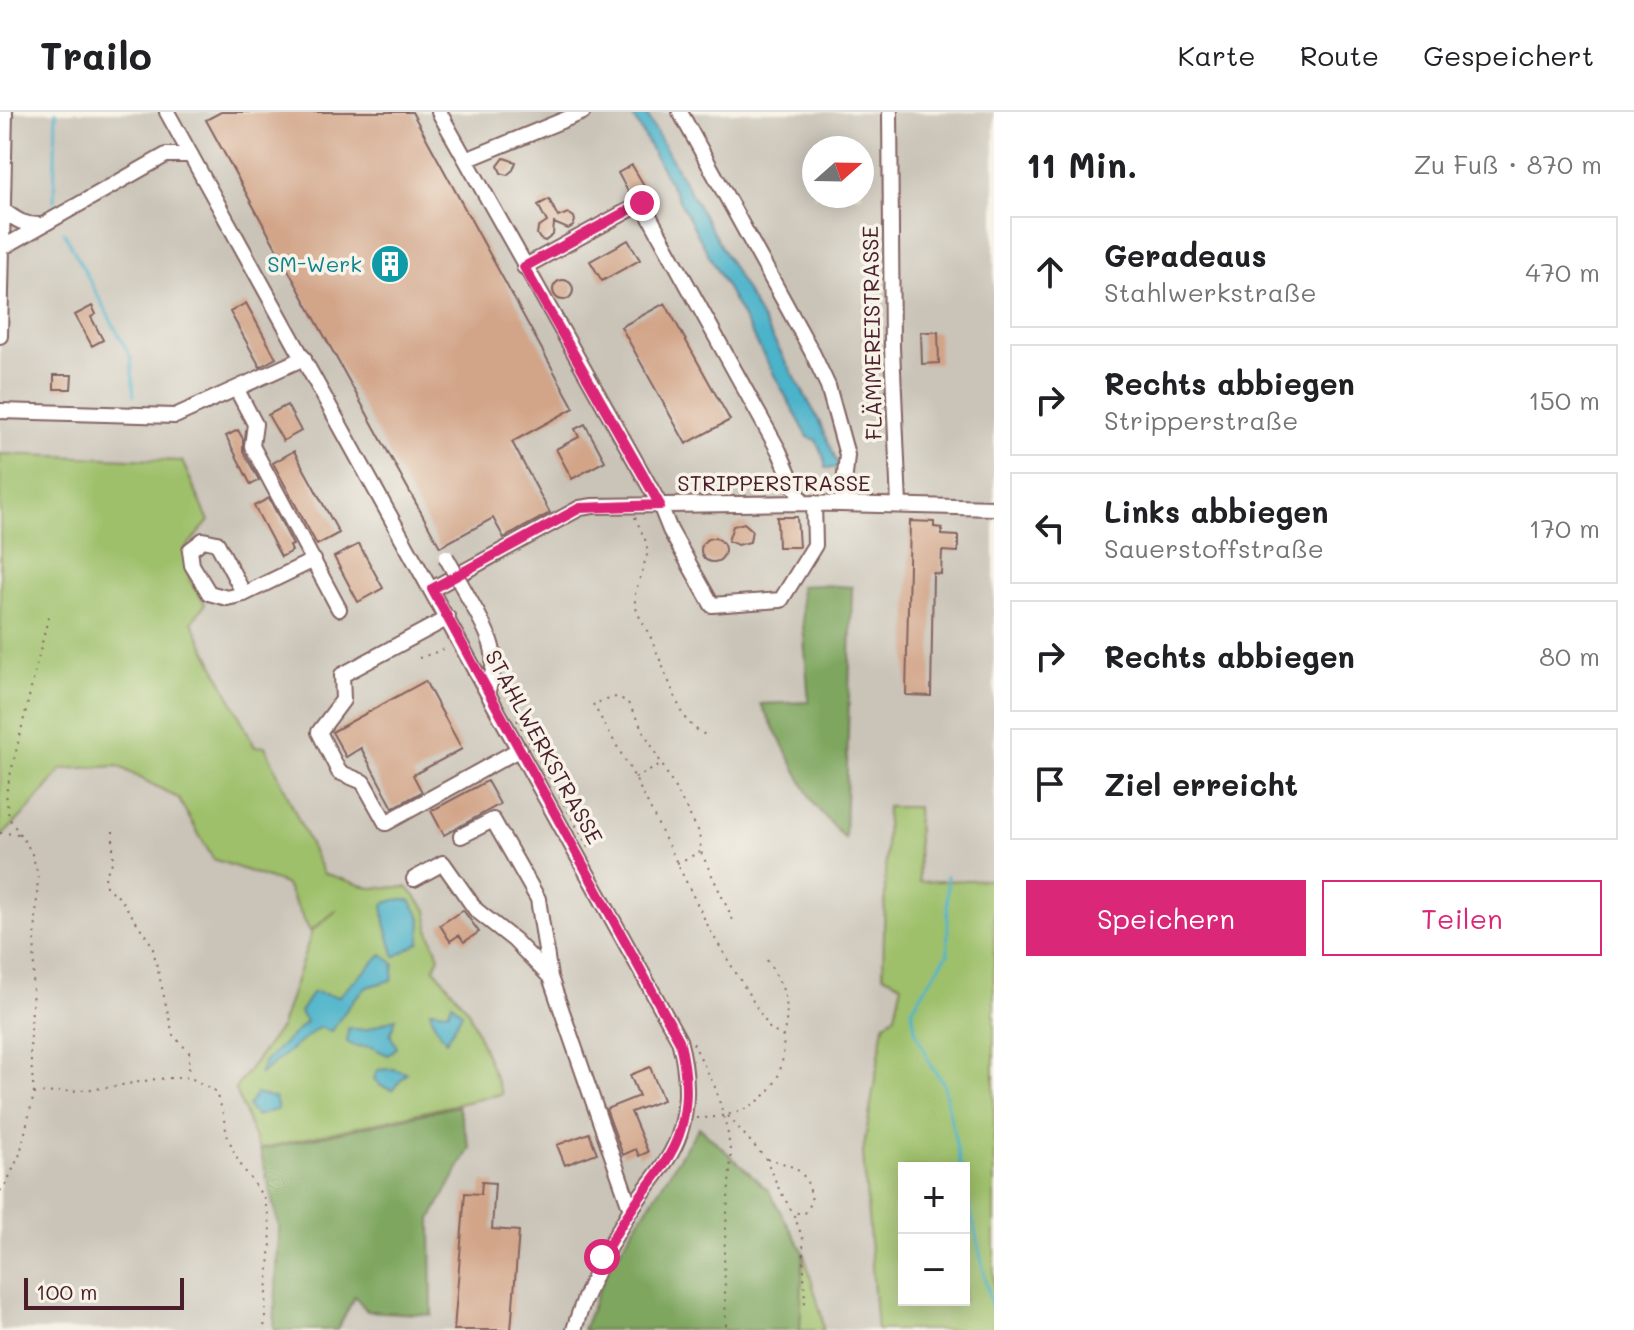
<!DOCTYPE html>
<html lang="de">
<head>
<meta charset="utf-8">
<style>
  :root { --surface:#fff; --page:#f2f2f2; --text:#202124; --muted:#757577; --line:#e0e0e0; --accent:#db2777 }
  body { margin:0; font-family:Mali,sans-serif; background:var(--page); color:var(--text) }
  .controls { position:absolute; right:24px; bottom:24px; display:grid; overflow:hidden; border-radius:0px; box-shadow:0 4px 20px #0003 }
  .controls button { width:72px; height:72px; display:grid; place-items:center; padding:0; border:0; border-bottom:2px solid var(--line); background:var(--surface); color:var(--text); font:40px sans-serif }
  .compass { position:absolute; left:802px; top:24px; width:72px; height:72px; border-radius:50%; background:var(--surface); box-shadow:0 4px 20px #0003; rotate:70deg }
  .scale { position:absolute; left:24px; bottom:20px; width:160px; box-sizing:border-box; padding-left:8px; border:4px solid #4a1f2b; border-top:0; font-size:22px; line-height:28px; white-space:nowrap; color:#4a1f2b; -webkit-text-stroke:6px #f7f3e8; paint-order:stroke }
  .stop { position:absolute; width:24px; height:24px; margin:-18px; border:6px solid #db2777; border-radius:50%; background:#fff }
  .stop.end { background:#db2777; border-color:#fff; box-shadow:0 2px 8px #0008 }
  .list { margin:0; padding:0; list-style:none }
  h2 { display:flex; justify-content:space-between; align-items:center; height:104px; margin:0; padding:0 32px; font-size:34px }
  h2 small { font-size:26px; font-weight:400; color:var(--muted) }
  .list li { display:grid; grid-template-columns:52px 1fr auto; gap:24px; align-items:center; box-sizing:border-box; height:112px; margin:0 16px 16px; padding:0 16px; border:2px solid var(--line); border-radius:0px }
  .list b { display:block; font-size:30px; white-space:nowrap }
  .list p { margin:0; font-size:26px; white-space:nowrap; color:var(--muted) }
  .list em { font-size:26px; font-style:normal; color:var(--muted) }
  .actions { display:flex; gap:16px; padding:24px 32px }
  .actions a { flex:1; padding:18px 0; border:2px solid var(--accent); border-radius:0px; text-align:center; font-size:28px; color:var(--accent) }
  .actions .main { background:var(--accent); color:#fff }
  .icon { flex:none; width:44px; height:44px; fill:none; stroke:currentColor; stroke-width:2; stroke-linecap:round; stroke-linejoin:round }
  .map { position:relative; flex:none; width:994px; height:1218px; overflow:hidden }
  header { display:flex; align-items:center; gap:48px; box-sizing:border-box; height:112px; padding:0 40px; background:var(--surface); border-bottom:2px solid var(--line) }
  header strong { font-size:38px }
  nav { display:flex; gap:44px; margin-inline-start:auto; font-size:28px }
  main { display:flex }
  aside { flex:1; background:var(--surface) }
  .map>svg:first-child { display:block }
  .industrial { fill:#c9c3b8; fill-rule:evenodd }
  .green { fill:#9ec06a; stroke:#74704a; stroke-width:2; fill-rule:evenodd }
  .forest { fill:#7ea65e; stroke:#646244; stroke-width:2 }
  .water { fill:#4bb3ca; stroke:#4a697a; stroke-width:2 }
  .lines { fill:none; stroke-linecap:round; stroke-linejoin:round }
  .stream { stroke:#4bb3ca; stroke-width:3 }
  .building { fill:#d2a488 }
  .minor-casing { stroke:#836461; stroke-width:18 }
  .path { stroke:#836461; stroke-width:2; stroke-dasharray:2 6; stroke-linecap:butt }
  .minor { stroke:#fff; stroke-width:14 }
  .minor-bridge-casing { stroke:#836461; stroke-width:18; stroke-linecap:butt }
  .minor-bridge { stroke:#fff; stroke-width:14 }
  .route { stroke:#db2777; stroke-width:10 }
  .labels { text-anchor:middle; stroke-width:7; stroke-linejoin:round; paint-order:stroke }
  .culture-label { font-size:22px; fill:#0d838f; stroke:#f7f3e8; text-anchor:end }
  .street-label { font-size:22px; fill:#4a1f2b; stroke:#f7f3e8 }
</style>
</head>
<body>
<header>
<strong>Trailo</strong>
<nav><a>Karte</a><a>Route</a><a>Gespeichert</a></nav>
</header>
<main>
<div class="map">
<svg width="994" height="1218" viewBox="0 0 994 1218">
  <rect width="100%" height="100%" fill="#f7f3e8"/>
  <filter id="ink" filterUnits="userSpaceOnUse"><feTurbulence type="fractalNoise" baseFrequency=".0125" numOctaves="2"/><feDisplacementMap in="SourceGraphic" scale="16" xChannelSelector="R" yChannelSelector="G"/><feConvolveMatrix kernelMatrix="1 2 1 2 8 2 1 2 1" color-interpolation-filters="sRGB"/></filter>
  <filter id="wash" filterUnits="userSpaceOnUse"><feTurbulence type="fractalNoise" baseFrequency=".006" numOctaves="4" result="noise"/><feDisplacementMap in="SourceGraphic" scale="32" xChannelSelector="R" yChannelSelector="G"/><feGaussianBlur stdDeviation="1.8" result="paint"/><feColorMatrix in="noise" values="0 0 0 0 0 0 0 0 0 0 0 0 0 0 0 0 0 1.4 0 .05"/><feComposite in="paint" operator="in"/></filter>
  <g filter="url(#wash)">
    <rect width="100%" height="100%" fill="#ede3c6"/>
    <path class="industrial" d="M0 0H994V1218H0ZM814 36H862V84H814ZM904 1056H964V1188H904Z"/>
    <path class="green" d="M0 342 182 349 209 409 184 438 190 469 205 492 192 510 255 635 265 634 323 761 370 776 407 775 427 798 429 819 439 844 434 856 468 898 502 982 259 1037 235 977 281 914 312 819 337 798 310 819 285 772 213 747 178 686 118 654 62 657 30 696 0 726Z
      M887 695H917L919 770 994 767V1218H877L863 1041 884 913 895 903 902 872 883 863ZM964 1056V1188H904V1056Z
      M803 1139 822 1205 823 1218H800Z"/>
    <path class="forest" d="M821 473 852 475 845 727 815 694 761 592 809 590 800 474Z
      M458 994 470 1036 431 1107 432 1203 367 1199 355 1184 337 1218H274L279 1115 260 1038Z
      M699 1015 768 1078 803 1139 800 1218H583L607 1158Z"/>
    <path class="water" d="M631 0H645L817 305 838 352 836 356H825V348L816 328 808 325Z
      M395 788H410L421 806 420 830 395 845 385 811 383 792Z
      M382 842 394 852 392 868 367 875 354 887 331 919 319 915 259 963 265 949 306 910 300 900 313 880 338 885Z
      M452 891 462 901 446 929 434 911 430 898 448 900Z
      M396 906 390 923 397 935 388 943 371 935 354 934 347 930 348 916 365 918Z
      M393 957 407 961 392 978 381 974 374 967 377 958Z
      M256 982 275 986 278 997 256 1004 248 995Z"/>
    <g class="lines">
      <path class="stream" d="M54 89 56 0
        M64 120 131 246 134 284
        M947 764 948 841 912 897 915 917 931 954 943 970 961 1056
        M964 1068 994 1206"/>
    </g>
    <g id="blocks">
      <path class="building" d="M221 0H412L574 296 512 330 550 401 504 426 493 406 440 435 206 8Z
        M504 46 516 50 513 58 507 63 501 61 498 54Z
        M632 53 648 80 631 85 618 61Z
        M549 87 558 105 568 101 574 105 575 109 573 114 568 117 554 111 553 123 545 129 540 127 537 122 538 116 547 110 538 93Z
        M628 128 640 148 602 169 590 149Z
        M553 178a10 10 0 1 1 20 0a10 10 0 1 1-20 0Z
        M246 191 276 246 260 255 230 200Z
        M665 191 730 308 686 332 621 215Z
        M92 194 96 202 91 205 103 228 92 234 75 203Z
        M921 220H938L939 251 922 252Z
        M54 263H72L71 277H54Z
        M287 293 301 319 283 329 268 303Z
        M585 312 605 349 572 367 556 337 579 325 575 317Z
        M238 318 243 327V339L259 368 251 373 226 324Z
        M294 339 339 421 317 433 273 351Z
        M269 386 293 433 290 434 292 439 281 445 254 394Z
        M777 405H797L799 435H778Z
        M910 409 934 410V415L942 416V423L958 424V440L942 439 941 462 933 461 931 584 906 583Z
        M744 411 752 418 750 430 738 433 728 429 733 414Z
        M701 438a12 12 0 1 1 24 0a12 12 0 1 1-24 0Z
        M359 432 383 476 358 490 334 445Z
        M425 569 462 637 413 663 422 680 393 696 361 636 346 645 332 620Z
        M487 669 500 692 444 723 431 699Z
        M463 798 479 820 464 830 459 823 450 829 440 813Z
        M650 955 663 988 631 1000 648 1040 639 1044 636 1037 623 1043 606 997 639 984 630 963Z
        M589 1021 597 1041 565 1053 557 1033Z
        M482 1070 495 1071 492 1117 519 1119 511 1218H454L465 1081 481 1082Z"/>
    </g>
  </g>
  <g filter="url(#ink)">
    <use href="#blocks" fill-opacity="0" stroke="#836461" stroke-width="2"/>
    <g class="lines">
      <g class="minor-casing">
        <path id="minor" d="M167 0 679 928C689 964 690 1008 671 1041 658 1063 641 1081 628 1102 606 1139 586 1176 574 1218
          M439 0 660 393 670 418 712 493 781 488 815 433 814 391
          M680 0 812 240 828 274 847 343 842 392
          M890 0 892 236 899 393
          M466 48 583 0
          M3 98C16 108 25 114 42 113
          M2 136 166 43H191
          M524 155 642 91 779 339 802 391
          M0 224 5 0
          M237 278 255 312 252 334 339 497
          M0 299 175 304 304 246
          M432 477 580 396 593 394 802 391 994 396
          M244 482 217 431 203 428 190 438 192 453 209 481 227 486 244 482 314 448
          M477 501C493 530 499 546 488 578
          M448 506 342 563 343 588 319 620 339 660 363 670 386 711 520 637
          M461 724 493 708 538 787 550 865
          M414 767 443 751 476 798 514 828 550 865 631 1098"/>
      </g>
      <path class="path" d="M635 405 647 432V443L634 485 637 500 651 526 683 604 694 616 707 624
        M419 546 448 536
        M517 608 588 735
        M635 666 661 653
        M113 719V749L105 764 106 775 120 786 152 833 173 923 189 940V962
        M0 721 19 722
        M677 751 700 740
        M767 848C784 876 792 890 783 924
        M693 931 716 977 728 1022 731 1046 724 1141 726 1218
        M34 982 105 976 156 967 189 965 215 979 222 997 227 1023 238 1049 264 1086 269 1106 271 1131 264 1218
        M728 1004 766 1047 779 1077 793 1101 803 1127 805 1193
        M697 1006C749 1006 788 981 783 925L770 917 711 820 635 666 593 592 616 585 627 589 699 720 701 740 733 808
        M767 1047C796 1054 808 1058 812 1090L805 1101H794
        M0 1079 6 1072 20 1042 34 982 30 939 38 762 31 739 9 706 6 681 49 502"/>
      <use href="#minor" class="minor"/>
      <g class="minor-bridge-casing">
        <path id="minor-bridge" d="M446 445 477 501"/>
      </g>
      <use href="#minor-bridge" class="minor-bridge"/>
    </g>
  </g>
  <g class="lines" filter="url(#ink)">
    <path class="route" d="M602 1145C611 1130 620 1113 631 1098 643 1079 659 1062 670 1042 690 1008 689 965 679 928L432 477 580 396 660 393 524 155 642 91"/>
  </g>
  <defs>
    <g id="building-disc" transform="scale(2)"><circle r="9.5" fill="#0f9aa8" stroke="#f7f3e8"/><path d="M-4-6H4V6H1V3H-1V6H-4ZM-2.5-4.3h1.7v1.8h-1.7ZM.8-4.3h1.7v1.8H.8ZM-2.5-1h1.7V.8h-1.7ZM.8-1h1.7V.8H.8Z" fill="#fff"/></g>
  </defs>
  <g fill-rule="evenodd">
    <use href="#building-disc" x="390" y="152"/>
  </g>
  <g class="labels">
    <g class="culture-label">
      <text x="362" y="160">SM-Werk</text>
    </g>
    <g class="street-label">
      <text transform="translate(872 221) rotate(-91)" y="8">FLÄMMEREISTRASSE</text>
      <text x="774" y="379">STRIPPERSTRASSE</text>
      <text transform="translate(544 635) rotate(61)" y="8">STAHLWERKSTRASSE</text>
    </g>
  </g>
</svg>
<div class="controls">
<button>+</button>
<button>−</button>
</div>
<svg class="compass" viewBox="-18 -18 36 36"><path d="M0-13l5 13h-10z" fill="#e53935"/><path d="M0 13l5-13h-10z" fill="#757577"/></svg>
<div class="scale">100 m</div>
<div class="stop" style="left:602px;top:1145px"></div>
<div class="stop end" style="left:642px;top:91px"></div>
</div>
<aside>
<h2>11 Min.<small>Zu Fuß · 870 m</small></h2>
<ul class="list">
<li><svg class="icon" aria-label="ahead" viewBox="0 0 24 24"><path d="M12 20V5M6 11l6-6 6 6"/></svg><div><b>Geradeaus</b><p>Stahlwerkstraße</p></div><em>470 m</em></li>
<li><svg class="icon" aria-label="right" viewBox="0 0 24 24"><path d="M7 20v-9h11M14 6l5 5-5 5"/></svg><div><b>Rechts abbiegen</b><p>Stripperstraße</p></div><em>150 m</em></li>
<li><svg class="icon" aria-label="left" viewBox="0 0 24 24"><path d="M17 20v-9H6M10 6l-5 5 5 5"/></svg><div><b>Links abbiegen</b><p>Sauerstoffstraße</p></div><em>170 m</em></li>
<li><svg class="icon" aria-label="right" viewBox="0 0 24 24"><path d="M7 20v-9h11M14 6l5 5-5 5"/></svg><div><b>Rechts abbiegen</b></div><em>80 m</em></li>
<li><svg class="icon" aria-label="arrive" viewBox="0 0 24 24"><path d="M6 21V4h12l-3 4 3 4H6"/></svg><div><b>Ziel erreicht</b></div></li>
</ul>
<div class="actions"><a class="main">Speichern</a><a>Teilen</a></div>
</aside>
</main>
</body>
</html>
